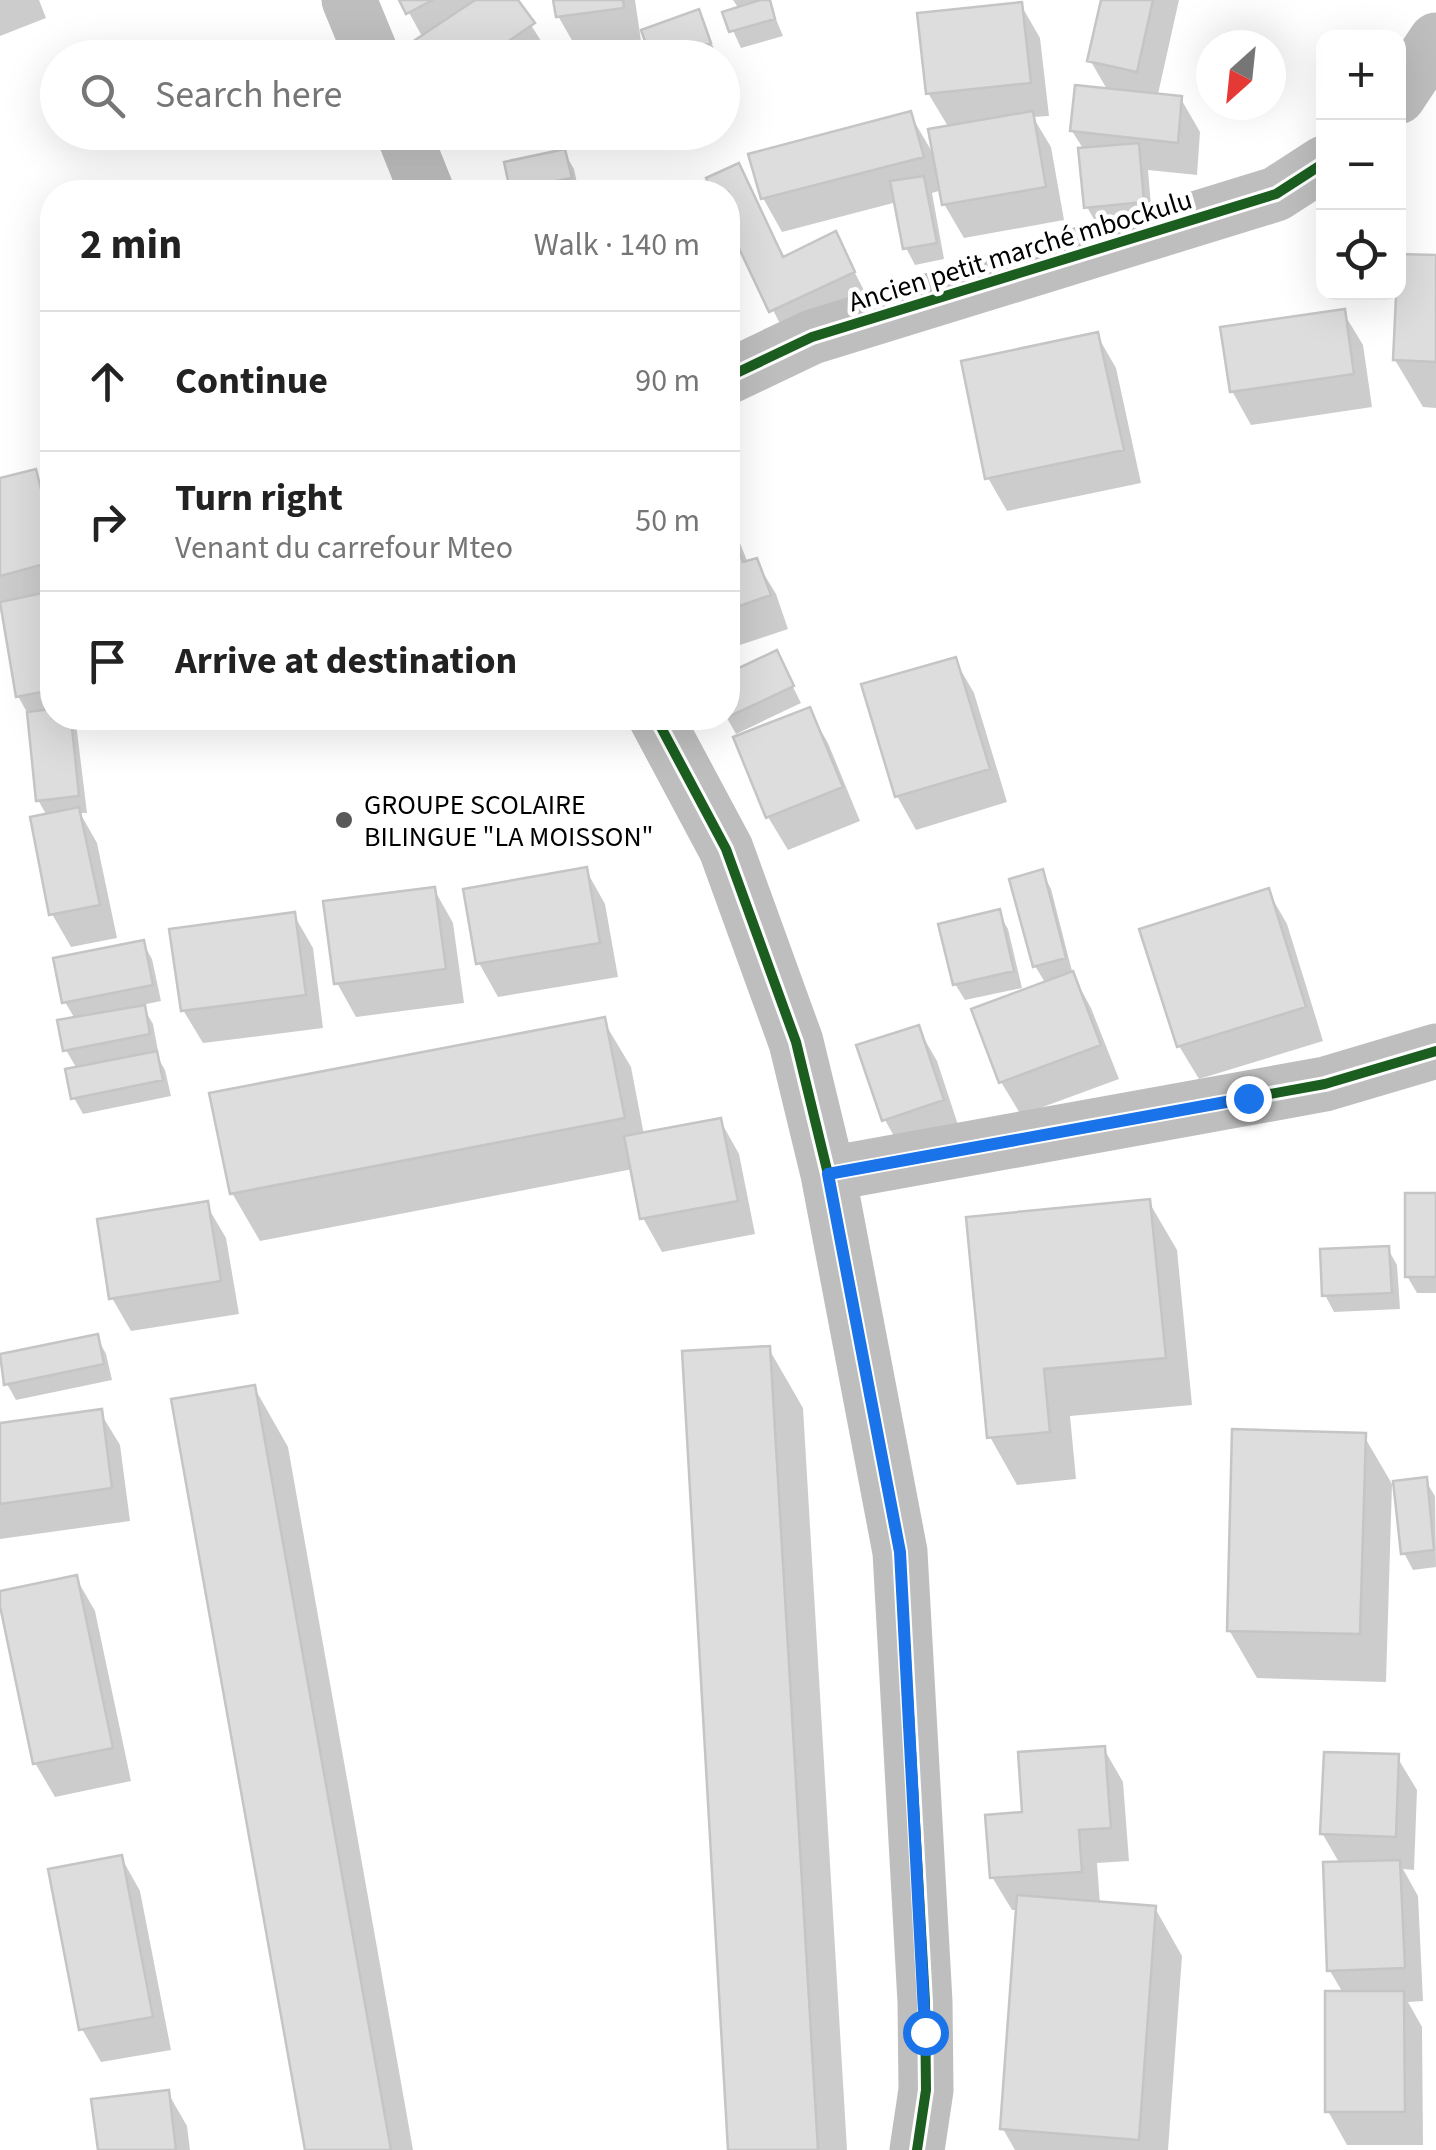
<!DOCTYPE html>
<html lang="en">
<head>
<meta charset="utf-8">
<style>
  :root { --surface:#fff; --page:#f2f2f2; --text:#222; --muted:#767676; --line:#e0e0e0 }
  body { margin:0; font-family:"Source Sans 3",sans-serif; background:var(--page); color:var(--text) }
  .controls { position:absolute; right:30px; top:30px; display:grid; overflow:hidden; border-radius:20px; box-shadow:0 10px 40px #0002 }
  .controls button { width:90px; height:90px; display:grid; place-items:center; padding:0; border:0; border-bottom:2px solid var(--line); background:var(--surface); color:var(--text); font:50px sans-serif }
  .compass { position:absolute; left:1196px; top:30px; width:90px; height:90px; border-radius:50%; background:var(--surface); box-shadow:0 10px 40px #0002; rotate:207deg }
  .stop { position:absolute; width:30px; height:30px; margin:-22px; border:8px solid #1a73e8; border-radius:50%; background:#fff }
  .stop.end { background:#1a73e8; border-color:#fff; box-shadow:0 2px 10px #0008 }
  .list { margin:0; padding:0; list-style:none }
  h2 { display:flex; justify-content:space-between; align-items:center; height:130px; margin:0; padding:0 40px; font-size:42px }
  h2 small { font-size:32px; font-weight:400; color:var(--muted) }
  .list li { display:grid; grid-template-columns:65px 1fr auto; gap:30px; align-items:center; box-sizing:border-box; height:140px; padding:0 40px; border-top:2px solid var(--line) }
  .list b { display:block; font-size:38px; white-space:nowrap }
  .list p { margin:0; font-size:32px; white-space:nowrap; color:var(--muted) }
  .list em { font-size:32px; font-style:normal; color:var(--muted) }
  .icon { flex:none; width:55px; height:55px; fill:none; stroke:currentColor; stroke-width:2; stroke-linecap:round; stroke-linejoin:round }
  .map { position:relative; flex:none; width:1436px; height:2150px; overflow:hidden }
  .search { position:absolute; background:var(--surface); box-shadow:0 10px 40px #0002; left:40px; top:40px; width:700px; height:110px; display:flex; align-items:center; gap:25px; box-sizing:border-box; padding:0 35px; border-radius:55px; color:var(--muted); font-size:38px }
  .panel { position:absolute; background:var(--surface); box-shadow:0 10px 40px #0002; left:40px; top:180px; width:700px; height:550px; border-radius:40px }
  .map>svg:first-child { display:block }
  .shadow { fill:#0003 }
  .building { fill:#ddd; stroke:#c5c5c5; stroke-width:2.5 }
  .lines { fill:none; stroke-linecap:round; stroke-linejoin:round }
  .minor { stroke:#bebebe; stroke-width:55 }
  .cycleway-casing { stroke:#fff; stroke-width:16 }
  .cycleway { stroke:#1b5e20; stroke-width:10 }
  .route { stroke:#1a73e8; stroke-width:12 }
  .poi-dot { fill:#595959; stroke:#fff; stroke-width:4 }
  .labels { text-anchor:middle; stroke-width:9; stroke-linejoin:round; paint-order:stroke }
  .street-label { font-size:28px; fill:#000; stroke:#fff }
  .poi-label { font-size:28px; fill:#000; stroke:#fff; text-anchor:start }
</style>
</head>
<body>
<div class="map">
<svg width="1436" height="2150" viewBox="0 0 1436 2150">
  <rect width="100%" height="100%" fill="#fff"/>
  <path class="shadow" d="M0 0H39L46 18 0 36Z
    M402 0H515L552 58H428L423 38Z
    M556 0H635L641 41 577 49 558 16Z
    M733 0H768L783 36 741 48 725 13 739 9Z
    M1103 0H1179L1158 94 1181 99 1200 132 1197 175 1148 170 1152 218 1096 223 1087 207 1084 150 1072 131 1108 91 1090 60Z
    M1021 5 1040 38 1049 116 1033 117 1051 147 1064 220 964 238 944 204 942 190 932 193 944 259 915 265 906 248 897 202 782 232 763 198 751 156 910 114 935 157 949 128 928 93Z
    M698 12 718 58H653Z
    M602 132H649L650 138 610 146Z
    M564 152 574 169 579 192H514L512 189Z
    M738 166 785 258 835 234 872 306 790 344 728 219V192H715L709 179Z
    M1436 258V408L1423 407 1395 360Z
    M1343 312 1363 345 1372 407 1251 425 1232 391Z
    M1097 335 1116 368 1141 483 1007 511 988 478Z
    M34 472 52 503V718H93L76 723 87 813H80L97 843 117 938 71 947 52 914 47 816 38 800 29 716 18 696 0 608V481Z
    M728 513 748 563 756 561 776 594 788 629 728 649Z
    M776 653 801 703 736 734 727 718 728 675Z
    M955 660 974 693 1007 802 916 830 897 796Z
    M809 710 828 743 860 821 788 850 768 817Z
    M586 870 605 904 618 977 498 997 479 963Z
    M1042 872 1051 889 1073 975 1091 1008 1119 1079 1021 1115 1001 1082 1046 984 1035 966Z
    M434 889 453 923 464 1003 356 1017 337 983Z
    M1268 891 1287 924 1323 1041 1199 1079 1179 1046Z
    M998 912 1008 929 1022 988 965 1000 955 984Z
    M294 915 313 948 323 1028 203 1043 183 1010Z
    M143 943 152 959 161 1001 142 1005 153 1024 158 1051H154L165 1070 171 1096 83 1114 74 1098 77 1069 66 1050 75 1019 65 1002Z
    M603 1020 631 1067 644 1135 720 1120 739 1154 755 1234 662 1252 643 1218 633 1169 260 1241 232 1193Z
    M918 1028 937 1061 961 1134 904 1154 885 1120 860 1047Z
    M1436 1195V1293H1417L1407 1276Z
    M1149 1202 1177 1250 1192 1405 1070 1416 1076 1479 1017 1485 990 1437Z
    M206 1204 226 1238 239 1314 131 1331 112 1298Z
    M1388 1249 1397 1265 1400 1309 1334 1312 1325 1295Z
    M97 1337 106 1354 112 1380 16 1400 7 1384Z
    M769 1349 803 1408 847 2150H731Z
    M254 1387 288 1447 413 2150H308Z
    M100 1412 120 1445 130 1521 0 1539V1425Z
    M1364 1436 1392 1484 1386 1682 1257 1678 1229 1630Z
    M1425 1480 1435 1496 1436 1567 1413 1570 1404 1553Z
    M76 1578 95 1611 131 1781 55 1797 35 1763Z
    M1104 1749 1123 1782 1129 1861 1097 1863 1100 1904 1155 1908 1182 1956 1168 2150H1015L1003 2129 1018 1910H1012L992 1877 1025 1814Z
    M1397 1757 1417 1790 1414 1870 1403 1869 1418 1896 1423 2001 1408 2002 1422 2027 1423 2145H1347L1328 2111 1343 1993 1330 1971 1340 1864 1322 1833Z
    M121 1857 140 1891 171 2050 101 2062 82 2029Z
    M168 2093 187 2126 190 2150H100Z"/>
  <path class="building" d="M399 0H433L406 14Z
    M475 0H518L535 23 484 58H426L415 40Z
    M553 0H623L624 8 556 17Z
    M760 0H770L775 19 729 32 722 12Z
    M1101 0H1153L1137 72 1087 61Z
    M1022 2 1031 83 926 94 917 13Z
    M699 9 711 43 670 58H651L641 30Z
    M628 51 629 58H594Z
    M1075 85 1182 96 1178 143 1070 131Z
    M911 111 924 157 761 199 748 154Z
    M1033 111 1046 187 942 205 928 129Z
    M1139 143 1144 202 1084 208 1078 148Z
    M565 149 572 178 510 190 504 162Z
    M739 163 783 257 836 231 855 272 769 312 728 225V192H712L706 178Z
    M924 176 937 243 903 249 890 181Z
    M1398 254 1436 255V362L1393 360Z
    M1345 309 1354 374 1230 392 1220 327Z
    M1098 332 1124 450 985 479 961 361Z
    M36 469 52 533V562L0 576V478Z
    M728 519 743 562 757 558 771 595 728 610Z
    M52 591V690L16 697 0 602Z
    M777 650 794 686 728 717V673Z
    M956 657 990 769 895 797 861 684Z
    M810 707 843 787 766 818 733 737Z
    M52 709V718H71L79 796 36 801 27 712Z
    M79 807 100 905 49 915 30 817Z
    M587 867 600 943 476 964 463 889Z
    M1043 869 1066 958 1033 967 1009 879Z
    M435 887 446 969 334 984 323 901Z
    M1269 888 1306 1007 1177 1047 1139 929Z
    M1000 909 1014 971 953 985 938 924Z
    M295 912 306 995 181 1011 169 929Z
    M144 940 153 985 62 1003 53 958Z
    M1073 971 1101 1045 999 1083 971 1009Z
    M145 1005 150 1034 63 1051 57 1020Z
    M605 1017 625 1118 230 1194 209 1093Z
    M919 1025 944 1100 882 1121 856 1045Z
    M157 1051 163 1080 71 1099 65 1069Z
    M721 1118 738 1201 640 1219 624 1136Z
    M1405 1193H1436V1277H1405Z
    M1150 1199 1166 1358 1044 1369 1050 1432 987 1438 966 1217Z
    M208 1201 221 1281 109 1299 97 1219Z
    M1389 1246 1392 1293 1322 1296 1320 1249Z
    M98 1334 104 1364 4 1385 0 1354Z
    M770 1346 818 2150H728L682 1351Z
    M255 1385 391 2150H305L171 1399Z
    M102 1409 112 1488 0 1504V1423Z
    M1232 1429 1366 1433 1360 1634 1227 1631Z
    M1427 1477 1434 1550 1401 1554 1393 1481Z
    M77 1575 113 1748 33 1764 0 1606V1591Z
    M1105 1746 1111 1828 1079 1830 1082 1872 990 1878 985 1815 1022 1812 1018 1752Z
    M1324 1752 1399 1754 1396 1837 1320 1834Z
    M122 1855 153 2017 79 2030 48 1869Z
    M1400 1860 1405 1968 1327 1971 1323 1862Z
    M1017 1895 1156 1906 1139 2140 1000 2129Z
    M1325 1991H1404L1405 2112H1325Z
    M169 2090 176 2150H98L91 2099Z"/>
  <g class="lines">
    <path class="minor" d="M349 0 373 58
      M1398 97 1436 40
      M403 132 427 192
      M728 377 812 337 1276 194 1324 163
      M656 718 726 849 796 1042 828 1174 900 1552 925 2002 926 2090 917 2150
      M828 1174 1325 1084 1436 1051"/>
    <g class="cycleway-casing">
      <path id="cycleway" d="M728 377 812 337 1276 194 1324 163
        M656 718 726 849 796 1042 828 1174 900 1552 925 2002 926 2090 917 2150
        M828 1174 1325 1084 1436 1051"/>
    </g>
    <use href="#cycleway" class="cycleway"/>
  </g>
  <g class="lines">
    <path class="route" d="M925 2032 900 1552 828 1174 1248 1098"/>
  </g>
  <circle class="poi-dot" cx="344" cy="820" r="10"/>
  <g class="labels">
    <g class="street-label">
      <text transform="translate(1020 250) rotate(-17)" y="10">Ancien petit marché mbockulu</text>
    </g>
    <g class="poi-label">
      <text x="364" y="814">GROUPE SCOLAIRE<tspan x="364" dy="32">BILINGUE "LA MOISSON"</tspan></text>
    </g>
  </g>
</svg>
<div class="controls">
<button>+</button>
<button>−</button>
<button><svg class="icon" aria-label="locate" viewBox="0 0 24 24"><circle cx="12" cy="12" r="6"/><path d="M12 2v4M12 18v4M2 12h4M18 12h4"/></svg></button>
</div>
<svg class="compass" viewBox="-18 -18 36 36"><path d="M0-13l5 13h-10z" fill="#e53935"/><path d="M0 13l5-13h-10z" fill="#767676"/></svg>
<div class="stop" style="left:925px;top:2032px"></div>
<div class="stop end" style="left:1248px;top:1098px"></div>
<div class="search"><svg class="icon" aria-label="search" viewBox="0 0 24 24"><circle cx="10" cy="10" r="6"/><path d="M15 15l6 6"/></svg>Search here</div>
<section class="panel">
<h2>2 min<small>Walk · 140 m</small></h2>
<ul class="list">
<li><svg class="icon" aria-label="ahead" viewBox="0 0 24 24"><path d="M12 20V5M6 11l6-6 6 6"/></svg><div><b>Continue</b></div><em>90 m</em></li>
<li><svg class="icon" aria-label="right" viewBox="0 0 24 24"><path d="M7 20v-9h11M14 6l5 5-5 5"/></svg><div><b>Turn right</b><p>Venant du carrefour Mteo</p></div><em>50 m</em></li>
<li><svg class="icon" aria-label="arrive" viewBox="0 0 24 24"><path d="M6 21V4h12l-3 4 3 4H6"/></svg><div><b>Arrive at destination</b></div></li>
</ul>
</section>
</div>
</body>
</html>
